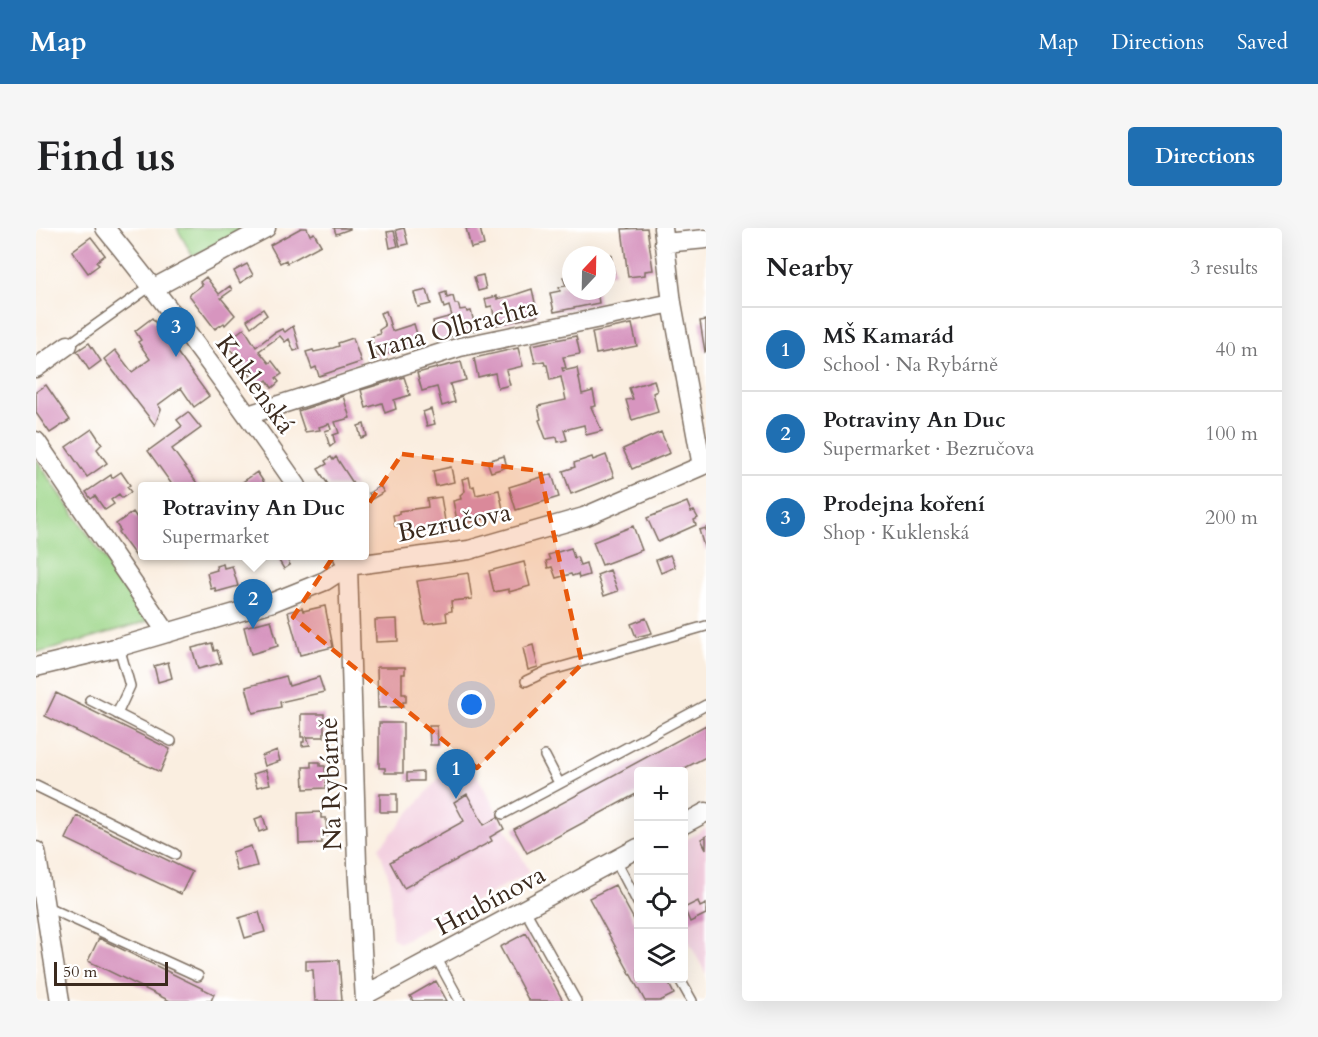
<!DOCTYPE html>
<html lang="en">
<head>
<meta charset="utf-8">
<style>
  :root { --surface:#fff; --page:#f6f6f6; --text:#202124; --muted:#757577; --line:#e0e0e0; --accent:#1f6fb2 }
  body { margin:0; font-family:Cardo,serif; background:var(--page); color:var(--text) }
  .controls { position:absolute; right:18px; bottom:18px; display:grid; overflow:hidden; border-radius:6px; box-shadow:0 6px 24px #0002 }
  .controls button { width:54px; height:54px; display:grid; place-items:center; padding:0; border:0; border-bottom:2px solid var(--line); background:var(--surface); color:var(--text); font:30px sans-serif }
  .compass { position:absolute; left:526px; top:18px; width:54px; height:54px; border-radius:50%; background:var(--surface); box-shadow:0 6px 24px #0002; rotate:22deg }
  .scale { position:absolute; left:18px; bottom:15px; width:114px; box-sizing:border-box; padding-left:6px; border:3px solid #3b2a1e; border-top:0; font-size:16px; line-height:21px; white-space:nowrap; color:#3b2a1e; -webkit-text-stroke:4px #fff; paint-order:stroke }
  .you { position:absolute; left:436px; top:477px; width:21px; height:21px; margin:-15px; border:4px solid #fff; border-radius:50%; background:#1a73e8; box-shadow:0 0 0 9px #1a73e833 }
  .badge { display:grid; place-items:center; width:39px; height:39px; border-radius:50%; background:var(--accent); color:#fff; font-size:20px; font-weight:700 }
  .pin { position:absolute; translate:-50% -50px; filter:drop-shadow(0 2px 3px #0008) }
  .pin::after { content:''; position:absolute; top:32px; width:21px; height:18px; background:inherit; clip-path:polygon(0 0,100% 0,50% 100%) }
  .popup { position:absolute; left:102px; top:254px; width:231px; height:78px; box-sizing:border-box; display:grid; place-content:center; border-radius:6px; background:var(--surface); filter:drop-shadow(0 2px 4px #0005); font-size:20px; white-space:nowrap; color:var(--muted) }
  .popup b { font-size:22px; color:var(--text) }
  .popup::after { content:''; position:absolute; left:50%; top:100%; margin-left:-12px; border:12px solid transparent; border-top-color:var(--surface) }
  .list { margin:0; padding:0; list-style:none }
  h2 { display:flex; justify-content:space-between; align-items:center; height:78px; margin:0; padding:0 24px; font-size:26px }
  h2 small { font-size:20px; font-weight:400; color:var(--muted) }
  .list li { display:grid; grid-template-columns:39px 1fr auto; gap:18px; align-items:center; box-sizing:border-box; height:84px; padding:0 24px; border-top:2px solid var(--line) }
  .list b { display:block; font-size:22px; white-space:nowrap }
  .list p { margin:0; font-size:20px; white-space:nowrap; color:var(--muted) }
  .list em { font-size:20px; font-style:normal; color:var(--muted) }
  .icon { flex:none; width:33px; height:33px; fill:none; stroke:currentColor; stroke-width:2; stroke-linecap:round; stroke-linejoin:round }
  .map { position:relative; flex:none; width:670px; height:773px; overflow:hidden; border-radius:6px }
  header { display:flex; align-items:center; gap:36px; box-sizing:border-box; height:84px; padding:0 30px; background:var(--accent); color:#fff }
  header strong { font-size:28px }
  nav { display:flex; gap:33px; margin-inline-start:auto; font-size:21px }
  .intro { display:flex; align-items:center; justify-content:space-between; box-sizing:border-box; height:144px; padding:0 36px }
  h1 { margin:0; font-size:42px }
  .button { padding:15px 27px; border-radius:6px; background:var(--accent); color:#fff; font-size:21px; font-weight:700 }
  main { display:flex; gap:36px; padding:0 36px }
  aside { flex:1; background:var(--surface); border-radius:6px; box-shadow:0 6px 24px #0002 }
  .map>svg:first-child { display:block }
  .built { fill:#f3cfdf }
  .green { fill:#9cd588; stroke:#6c8053; stroke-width:1.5 }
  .building { fill:#d795bf }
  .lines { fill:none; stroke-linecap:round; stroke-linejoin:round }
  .service-casing { stroke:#7e6f62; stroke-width:12 }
  .minor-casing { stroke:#7e6f62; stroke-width:21 }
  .service { stroke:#fff; stroke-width:9 }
  .minor { stroke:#fff; stroke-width:18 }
  .marked { fill:#e8590c; fill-opacity:0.2; stroke:#e8590c; stroke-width:4.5; stroke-dasharray:12 8; stroke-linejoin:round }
  .labels { text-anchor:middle; stroke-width:5; stroke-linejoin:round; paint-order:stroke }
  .street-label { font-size:26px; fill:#3b2a1e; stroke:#fff }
</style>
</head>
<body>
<header>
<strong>Map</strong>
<nav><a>Map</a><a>Directions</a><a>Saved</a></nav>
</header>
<div class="intro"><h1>Find us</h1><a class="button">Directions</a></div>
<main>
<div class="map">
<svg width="670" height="773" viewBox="0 0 670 773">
  <rect width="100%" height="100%" fill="#fff"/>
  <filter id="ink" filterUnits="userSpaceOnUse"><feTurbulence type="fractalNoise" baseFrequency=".0167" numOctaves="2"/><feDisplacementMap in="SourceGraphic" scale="12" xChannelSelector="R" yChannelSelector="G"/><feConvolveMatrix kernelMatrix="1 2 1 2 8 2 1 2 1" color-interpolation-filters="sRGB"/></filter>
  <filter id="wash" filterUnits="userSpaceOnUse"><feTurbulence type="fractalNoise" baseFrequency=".008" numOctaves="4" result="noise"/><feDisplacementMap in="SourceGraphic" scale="24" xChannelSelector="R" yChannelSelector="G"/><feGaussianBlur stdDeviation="1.35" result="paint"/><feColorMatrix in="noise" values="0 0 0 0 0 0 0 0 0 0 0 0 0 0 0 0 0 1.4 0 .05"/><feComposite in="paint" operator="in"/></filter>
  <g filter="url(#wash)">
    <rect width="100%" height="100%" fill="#faeee0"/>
    <path class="built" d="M427 522 494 644 363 715 356 709 354 653 343 620Z
      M670 600V746L648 705V613Z"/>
    <path class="green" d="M141 0H210L157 29Z
      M0 231 112 393 10 423 0 424Z"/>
    <g id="blocks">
      <path class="building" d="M265 0H271L274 7 278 5 285 17 257 32 251 35 250 32 244 35 234 17Z
        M298 0H314V1L300 6Z
        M368 0 372 16 364 18 360 2Z
        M430 0H444L448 17 435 20Z
        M611 0 617 42 609 43V47L592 49 586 1Z
        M358 3 362 18 354 20 351 4Z
        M55 9 69 27 60 34 63 37 52 45 36 23Z
        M575 27 578 45 571 46V28Z
        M211 36 217 47 204 55 198 43Z
        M447 47 450 61 442 63 438 49Z
        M535 47V63H561L563 75 518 84 514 65 524 63 523 59 530 58 527 49Z
        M170 49 183 66 194 58 196 62 185 70 199 87 189 97 188 95 179 101 153 67 166 57 164 54Z
        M496 61 502 88 460 97 456 78 451 79 449 71 461 68V71L475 68Z
        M391 62 395 76 382 79 378 65Z
        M410 64 411 70 417 68 419 76H422L424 82 430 81 431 84 435 83 440 102 401 112 397 93 416 88 413 78 408 80 404 66Z
        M227 81 231 87 215 99 211 92Z
        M350 83 356 103 378 96 384 116 341 129 335 109 344 106 343 102 349 98 344 85Z
        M116 90 173 168 158 179 145 160 122 177 125 181 119 197 68 131 79 122 96 144 114 131 102 114 105 112 99 103Z
        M670 92V123L669 124 664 93Z
        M596 96 601 118 560 126 556 104Z
        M257 98 264 121 258 123 253 111 249 114 244 108 223 123 233 135 236 133 246 146 240 150 243 154 236 160 231 152 224 157 221 156 192 118 196 115 193 112 208 100 220 119 238 105 246 101 249 104Z
        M540 108 544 126 527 129 530 140H526L527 143 541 140 546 166 557 163 560 178 555 179 566 203 550 207 548 197 528 202 531 212 522 214 521 209 510 211 503 192 505 191 502 178 530 172 525 149 514 152 511 137H509L508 133 499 135 495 117Z
        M317 110 325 134 283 148 280 139 276 141 270 124 277 122 278 124 297 120 303 118 302 115Z
        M53 115 65 133 53 142 41 123Z
        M482 120 487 138 470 142 474 157 462 160 459 145 442 149 438 130Z
        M425 134 430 152 414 156 419 174 406 178 401 159 386 163 381 145Z
        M368 149 374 167 358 172 360 181 349 185 346 175 330 180 325 162Z
        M618 152 621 163 617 165 622 184 596 192 590 172 597 171 593 160Z
        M10 157 34 192 14 205 0 185V164Z
        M307 168 314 190 299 194 303 205 297 207 299 215 294 219 289 203 295 201 293 196 283 199 284 202 269 204 262 183Z
        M395 181 399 196 391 198 387 184Z
        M152 184 165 200 136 221 163 258H137L112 223 146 198 141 192Z
        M328 196 331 208 325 210 322 198Z
        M56 201 66 216 61 221 71 235 51 249 30 219Z
        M625 204 634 225 596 241 587 221Z
        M570 227 578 249 535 266 527 243 539 239 538 235 556 229 557 232Z
        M468 228 471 239 455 244 451 233Z
        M295 229 297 232 300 229 319 258H293L282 241 291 236 289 233Z
        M415 239 418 254 400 258 397 243Z
        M85 244 94 257 91 259 95 264 86 270 83 266 75 272 78 276 69 282 59 268 55 271 50 264 75 247 76 250Z
        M221 244 229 256 225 258H201Z
        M516 246 523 269 480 282 473 259Z
        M433 249 435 259 438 258 440 267 463 262 468 286 422 297 417 273 425 271 424 267 429 263 426 251Z
        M344 258 348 264 336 271 333 265Z
        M405 269 410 299 365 305 364 297 359 298 357 287 363 286V283L392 279 391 271Z
        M651 274 655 284 658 283 662 290 658 292 660 297 622 314 611 290Z
        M97 284 101 290 104 288 106 291V326L101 330 82 304 84 302 80 296Z
        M597 298 606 322 566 337 557 314Z
        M670 300V322H669L663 302Z
        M535 320 538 330 541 329 544 337 550 335 553 347 543 350 542 346 536 348 535 346 520 350 516 339 512 340 510 333 514 332 512 327Z
        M634 327 639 339 625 345 620 332Z
        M240 328H261L252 333 254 337 248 341Z
        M488 334 494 358 473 364V361L458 364 453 343Z
        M187 336 188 340 196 338 202 358 180 364 179 360 175 361 171 345 181 342 180 338Z
        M574 342 582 363 568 368 561 347Z
        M432 345 436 371 415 373 416 383 410 384 411 393 389 396 381 353Z
        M289 378 297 419 264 427 252 384 266 380 267 383Z
        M610 390 616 405 600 409 595 396Z
        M361 391 362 413 340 414 339 392Z
        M235 392 242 418 215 426 208 399Z
        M176 415 178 423 181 422 185 435 162 441 156 420Z
        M497 417 502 439 492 442 487 420Z
        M132 434 136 450 122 454 118 438Z
        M341 439H369V446H366V466H370V474H367V479L342 480Z
        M250 448 253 458 283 449 288 464 244 474 245 479 217 485 210 459Z
        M20 465 134 521 124 544 9 488Z
        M265 486H288V509H271L274 517 266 518V514H268V509H265Z
        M343 495H367V545H349V540H343Z
        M670 497V529L643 543H603L602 565 491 625 478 601Z
        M393 498H401L402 517H394Z
        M241 522 244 533 229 538 226 528Z
        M275 534H284V538H289L290 560 268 561 267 539H275Z
        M230 542 234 556 221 559 217 546Z
        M387 544V553H371V545Z
        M344 566H361V584H344Z
        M431 566 448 597 462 589 468 601 454 609 456 613 368 660 354 634 428 593 418 574Z
        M285 584V590H290L291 608H286V615L263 616 262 585Z
        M41 588 156 644 145 666 30 611Z
        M227 588 231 601 223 604 219 591Z
        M670 608V621L665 611Z
        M215 618 221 638 201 643 196 624Z
        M579 657 602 699V750H630L638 766 624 773H609L553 670Z
        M662 673 664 679 670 676V686L654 694 648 680Z
        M223 684 229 704 209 710 203 690Z
        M490 705 510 741 527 773H493L464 719Z
        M63 710 178 766 175 773H134L52 733Z
        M303 732 306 773H279L277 742H270V733Z
        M400 753 411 773H377L374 768Z"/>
    </g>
  </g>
  <g filter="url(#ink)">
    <use href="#blocks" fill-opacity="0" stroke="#7e6f62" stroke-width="1.5"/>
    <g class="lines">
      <g class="service-casing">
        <path id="service" d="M32 117 116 57
          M490 453 509 444 670 398
          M54 472 135 513
          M81 486 94 458 83 419
          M509 528 523 555
          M0 558 139 626
          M467 586 670 477
          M580 633 602 675
          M9 678 162 748
          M489 682 540 773
          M400 729 424 773
          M643 750 656 773"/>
      </g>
      <g class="minor-casing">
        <path id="minor" d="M69 0C137 83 200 170 261 258
          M627 0 636 75 666 238
          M628 15 670 11
          M118 60 230 0
          M0 140 32 117
          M212 187 424 119 636 75
          M0 213 131 405
          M307 329 312 338 321 636 329 773
          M0 439 83 419 237 374 289 353 312 338 433 322 548 289 670 236
          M648 596 670 584
          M0 623 24 773
          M329 767 602 620"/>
      </g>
      <use href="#service" class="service"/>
      <use href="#minor" class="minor"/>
    </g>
  </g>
  <path class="marked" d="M366 226 504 243 546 436 441 540 257 389Z"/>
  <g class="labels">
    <g class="street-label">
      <text transform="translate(416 100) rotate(-15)" y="9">Ivana Olbrachta</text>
      <text transform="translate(220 156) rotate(54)" y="9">Kuklenská</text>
      <text transform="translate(418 294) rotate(-11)" y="9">Bezručova</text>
      <text transform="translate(294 556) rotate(-92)" y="9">Na Rybárně</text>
      <text transform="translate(454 672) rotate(-28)" y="9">Hrubínova</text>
    </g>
  </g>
</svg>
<div class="controls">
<button>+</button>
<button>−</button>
<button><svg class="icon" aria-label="locate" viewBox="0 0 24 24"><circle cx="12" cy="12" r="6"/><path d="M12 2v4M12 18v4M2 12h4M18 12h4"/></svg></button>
<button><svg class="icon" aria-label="layers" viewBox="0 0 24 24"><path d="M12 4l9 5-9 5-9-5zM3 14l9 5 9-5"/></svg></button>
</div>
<svg class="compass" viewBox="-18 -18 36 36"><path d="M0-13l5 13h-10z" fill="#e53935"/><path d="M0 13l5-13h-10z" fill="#757577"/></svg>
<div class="scale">50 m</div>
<div class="you"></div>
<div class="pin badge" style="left:420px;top:571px">1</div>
<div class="pin badge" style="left:217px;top:401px">2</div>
<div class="popup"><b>Potraviny An Duc</b>Supermarket</div>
<div class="pin badge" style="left:140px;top:129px">3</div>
</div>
<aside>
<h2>Nearby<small>3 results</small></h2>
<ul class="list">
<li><span class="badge">1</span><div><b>MŠ Kamarád</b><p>School · Na Rybárně</p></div><em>40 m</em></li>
<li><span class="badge">2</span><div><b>Potraviny An Duc</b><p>Supermarket · Bezručova</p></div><em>100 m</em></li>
<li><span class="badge">3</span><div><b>Prodejna koření</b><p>Shop · Kuklenská</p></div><em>200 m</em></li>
</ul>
</aside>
</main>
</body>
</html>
